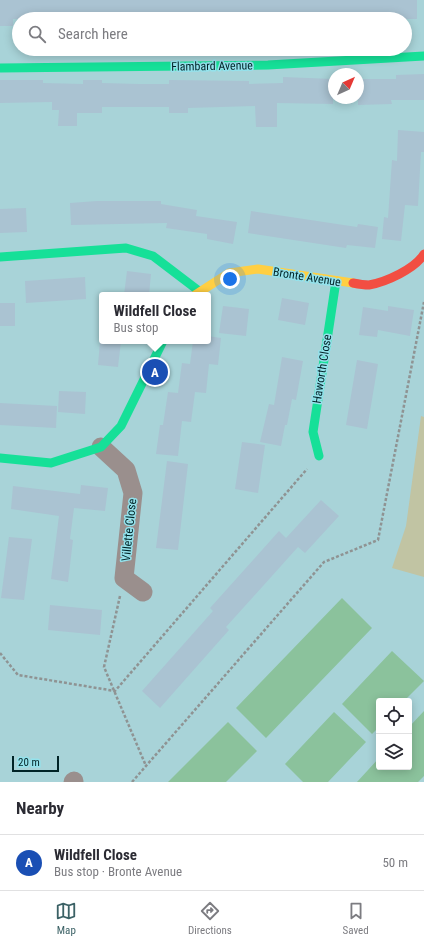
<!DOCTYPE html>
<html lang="en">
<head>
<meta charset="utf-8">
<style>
  :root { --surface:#fff; --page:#f7f7f7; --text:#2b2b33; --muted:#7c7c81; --line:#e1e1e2; --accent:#3b6165 }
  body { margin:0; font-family:"Roboto Condensed",sans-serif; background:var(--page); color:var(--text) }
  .controls { position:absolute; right:12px; bottom:12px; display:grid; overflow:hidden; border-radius:4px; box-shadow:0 2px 10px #0003 }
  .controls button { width:36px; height:36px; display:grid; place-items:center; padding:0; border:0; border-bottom:1px solid var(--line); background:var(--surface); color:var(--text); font:20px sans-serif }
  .compass { position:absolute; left:328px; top:68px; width:36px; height:36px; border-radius:50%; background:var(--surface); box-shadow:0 2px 10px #0003; rotate:44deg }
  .scale { position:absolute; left:12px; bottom:10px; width:47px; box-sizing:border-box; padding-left:4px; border:2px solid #012427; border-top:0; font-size:11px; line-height:14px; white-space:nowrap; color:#012427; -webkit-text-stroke:3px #94e2ec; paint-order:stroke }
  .you { position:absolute; left:230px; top:279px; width:14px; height:14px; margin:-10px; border:3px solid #fff; border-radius:50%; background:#1a73e8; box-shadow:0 0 0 6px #1a73e833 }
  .badge { display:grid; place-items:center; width:26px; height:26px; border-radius:50%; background:var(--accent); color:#fff; font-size:13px; font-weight:700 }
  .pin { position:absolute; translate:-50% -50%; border:2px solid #fff; box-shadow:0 1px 4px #0006 }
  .popup { position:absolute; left:99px; top:292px; width:112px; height:52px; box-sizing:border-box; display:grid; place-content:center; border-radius:4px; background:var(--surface); filter:drop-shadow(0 1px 3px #0005); font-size:13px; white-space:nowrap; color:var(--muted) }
  .popup b { font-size:15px; color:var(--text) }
  .popup::after { content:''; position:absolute; left:50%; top:100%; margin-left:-8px; border:8px solid transparent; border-top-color:var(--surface) }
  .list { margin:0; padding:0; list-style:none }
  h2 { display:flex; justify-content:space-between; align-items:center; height:52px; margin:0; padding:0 16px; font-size:17px }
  h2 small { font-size:13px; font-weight:400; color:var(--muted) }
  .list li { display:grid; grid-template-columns:26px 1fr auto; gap:12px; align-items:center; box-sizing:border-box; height:56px; padding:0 16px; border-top:1px solid var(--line) }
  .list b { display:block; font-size:15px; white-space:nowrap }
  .list p { margin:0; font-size:13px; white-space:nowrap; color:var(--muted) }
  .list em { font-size:13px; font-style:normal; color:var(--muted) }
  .icon { flex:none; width:22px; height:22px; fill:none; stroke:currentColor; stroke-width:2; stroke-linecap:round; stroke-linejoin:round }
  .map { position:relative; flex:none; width:424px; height:782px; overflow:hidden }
  .search { position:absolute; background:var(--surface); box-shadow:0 2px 10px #0003; left:12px; right:12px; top:12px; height:44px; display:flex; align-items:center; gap:10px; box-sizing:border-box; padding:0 14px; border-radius:22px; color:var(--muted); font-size:15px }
  .sheet { height:108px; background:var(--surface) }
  nav { display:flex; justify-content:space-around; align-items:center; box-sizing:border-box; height:56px; border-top:1px solid var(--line); background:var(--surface); font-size:11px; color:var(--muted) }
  nav a { display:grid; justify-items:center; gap:2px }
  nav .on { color:var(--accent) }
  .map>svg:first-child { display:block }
  .green { fill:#c1c4a3 }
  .water { fill:#8bc29c }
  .building { fill:#aac3d2 }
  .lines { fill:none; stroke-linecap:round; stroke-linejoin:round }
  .path { stroke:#8f9393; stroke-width:2.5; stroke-dasharray:3 2; stroke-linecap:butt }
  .street { stroke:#9a8f8d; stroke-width:19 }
  .fast { stroke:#16e098; stroke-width:9 }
  .slow { stroke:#ffcf43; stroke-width:9 }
  .jam { stroke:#f24e42; stroke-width:9 }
  .labels { text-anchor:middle; stroke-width:3; stroke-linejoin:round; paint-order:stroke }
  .street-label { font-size:12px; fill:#012427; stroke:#94e2ec }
</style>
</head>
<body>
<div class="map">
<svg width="424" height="782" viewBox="0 0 424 782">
  <rect width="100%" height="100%" fill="#a8d3d8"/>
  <path class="green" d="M421 416 424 417V577L392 568 406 526Z"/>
  <path class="water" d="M342 598 372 628 266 738 236 708Z
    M392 651 424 681 404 701H379V727L372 734 342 704Z
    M424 711V776L418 782H357L379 758V767H409V727Z
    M334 712 366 742 328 782H303L285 764Z
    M228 722 257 751 226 782H168Z"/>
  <path class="building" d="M0 0H417V19H13V26H0Z
    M424 74V100H391L392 104 358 105V79H396V75Z
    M283 77 333 79V104L277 103V127H256L255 106 188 108V113H169V107H102V113H77V126H58L59 110H52V102L0 103V80H43V83L83 84V80H102V83L139 84H169V80L249 81V84L283 83Z
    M398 130 424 132V152H421L418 206 405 205 401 241 382 239 384 217 388 218 392 160 397 161Z
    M97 201H161V204L197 210 196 216 237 222 233 244 207 239V234L166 228 167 223 71 225 70 203Z
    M26 208 27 232 0 233V209Z
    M251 211 357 227 358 224 378 227 375 248 347 245 346 248 248 233Z
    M127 271 151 274 149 295H124Z
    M85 277 86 299 26 303 25 281Z
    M282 298 309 303 305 325 278 320Z
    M0 303H15V326H0Z
    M223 306 249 309 246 336 219 333Z
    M388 306 414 310 410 336 378 330 377 337 359 335 363 307 388 311Z
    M208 336 221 338 218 365 209 364 206 393 195 392 191 422 182 421 178 456 156 454 160 425H163L168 392 178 393 182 363 190 364 193 341H208Z
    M100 341H121L118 367 98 365Z
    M282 357 303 361 296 400 292 399 287 425H285L281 446 260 442 269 404 274 405Z
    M357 360 378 364 367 429 346 425Z
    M59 391 86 392 85 414 58 412Z
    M0 403 57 406 56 428 0 425Z
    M242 442 265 445 258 493 235 489Z
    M167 461 188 464 178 550 156 548Z
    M81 485 108 488 105 511 74 508 70 539 73 540 68 582 51 579 59 516 11 509 13 486 80 494Z
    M321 500 339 516 305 553 298 547 226 627 229 630 160 708 142 691 213 611 210 608 279 531 286 538Z
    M9 537 32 539 24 600 1 598Z
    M50 605 102 610 100 635 48 630Z"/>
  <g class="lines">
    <path class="path" d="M120 596 104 667 146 766
      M0 653 18 675 115 691 307 469
      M132 782 324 562 378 540 424 302"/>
    <path class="street" d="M101 447 126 470 133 493 124 578 143 592
      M73 782 74 781"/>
    <path class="fast" d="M0 68 268 65 424 56
      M0 257 126 248 153 256 199 291
      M319 456 313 432 336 281
      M0 458 51 463 101 447 121 426 163 341"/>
    <path class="slow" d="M195 295 229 273 258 269 353 283"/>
    <path class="jam" d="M353 283C358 284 364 285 369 285 386 282 415 269 424 254"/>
  </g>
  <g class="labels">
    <g class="street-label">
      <text transform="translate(212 66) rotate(-1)" y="4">Flambard Avenue</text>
      <text transform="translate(307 277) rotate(9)" y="4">Bronte Avenue</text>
      <text transform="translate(322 369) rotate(-81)" y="4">Haworth Close</text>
      <text transform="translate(129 530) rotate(-84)" y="4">Villette Close</text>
    </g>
  </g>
</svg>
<div class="controls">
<button><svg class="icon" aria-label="locate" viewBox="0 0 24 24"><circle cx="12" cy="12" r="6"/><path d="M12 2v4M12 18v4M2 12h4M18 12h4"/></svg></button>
<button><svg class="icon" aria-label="layers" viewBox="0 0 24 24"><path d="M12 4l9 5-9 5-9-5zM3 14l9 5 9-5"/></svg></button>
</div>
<svg class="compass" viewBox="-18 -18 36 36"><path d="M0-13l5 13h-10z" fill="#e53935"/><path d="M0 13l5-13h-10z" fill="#7c7c81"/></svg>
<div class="scale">20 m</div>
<div class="you"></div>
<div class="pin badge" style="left:155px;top:372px;background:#1a4fb4">A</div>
<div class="popup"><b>Wildfell Close</b>Bus stop</div>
<div class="search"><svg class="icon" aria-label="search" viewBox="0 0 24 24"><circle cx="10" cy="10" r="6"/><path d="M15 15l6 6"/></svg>Search here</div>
</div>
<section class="sheet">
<h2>Nearby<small></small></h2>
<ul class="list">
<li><span class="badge" style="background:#1a4fb4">A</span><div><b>Wildfell Close</b><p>Bus stop · Bronte Avenue</p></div><em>50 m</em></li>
</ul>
</section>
<nav>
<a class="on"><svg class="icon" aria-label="map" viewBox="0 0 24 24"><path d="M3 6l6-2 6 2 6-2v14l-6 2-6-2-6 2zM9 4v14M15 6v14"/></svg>Map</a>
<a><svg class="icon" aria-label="directions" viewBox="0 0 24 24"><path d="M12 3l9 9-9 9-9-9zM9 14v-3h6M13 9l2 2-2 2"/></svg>Directions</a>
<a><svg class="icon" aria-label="saved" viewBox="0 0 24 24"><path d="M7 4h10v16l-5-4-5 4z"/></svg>Saved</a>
</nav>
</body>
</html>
